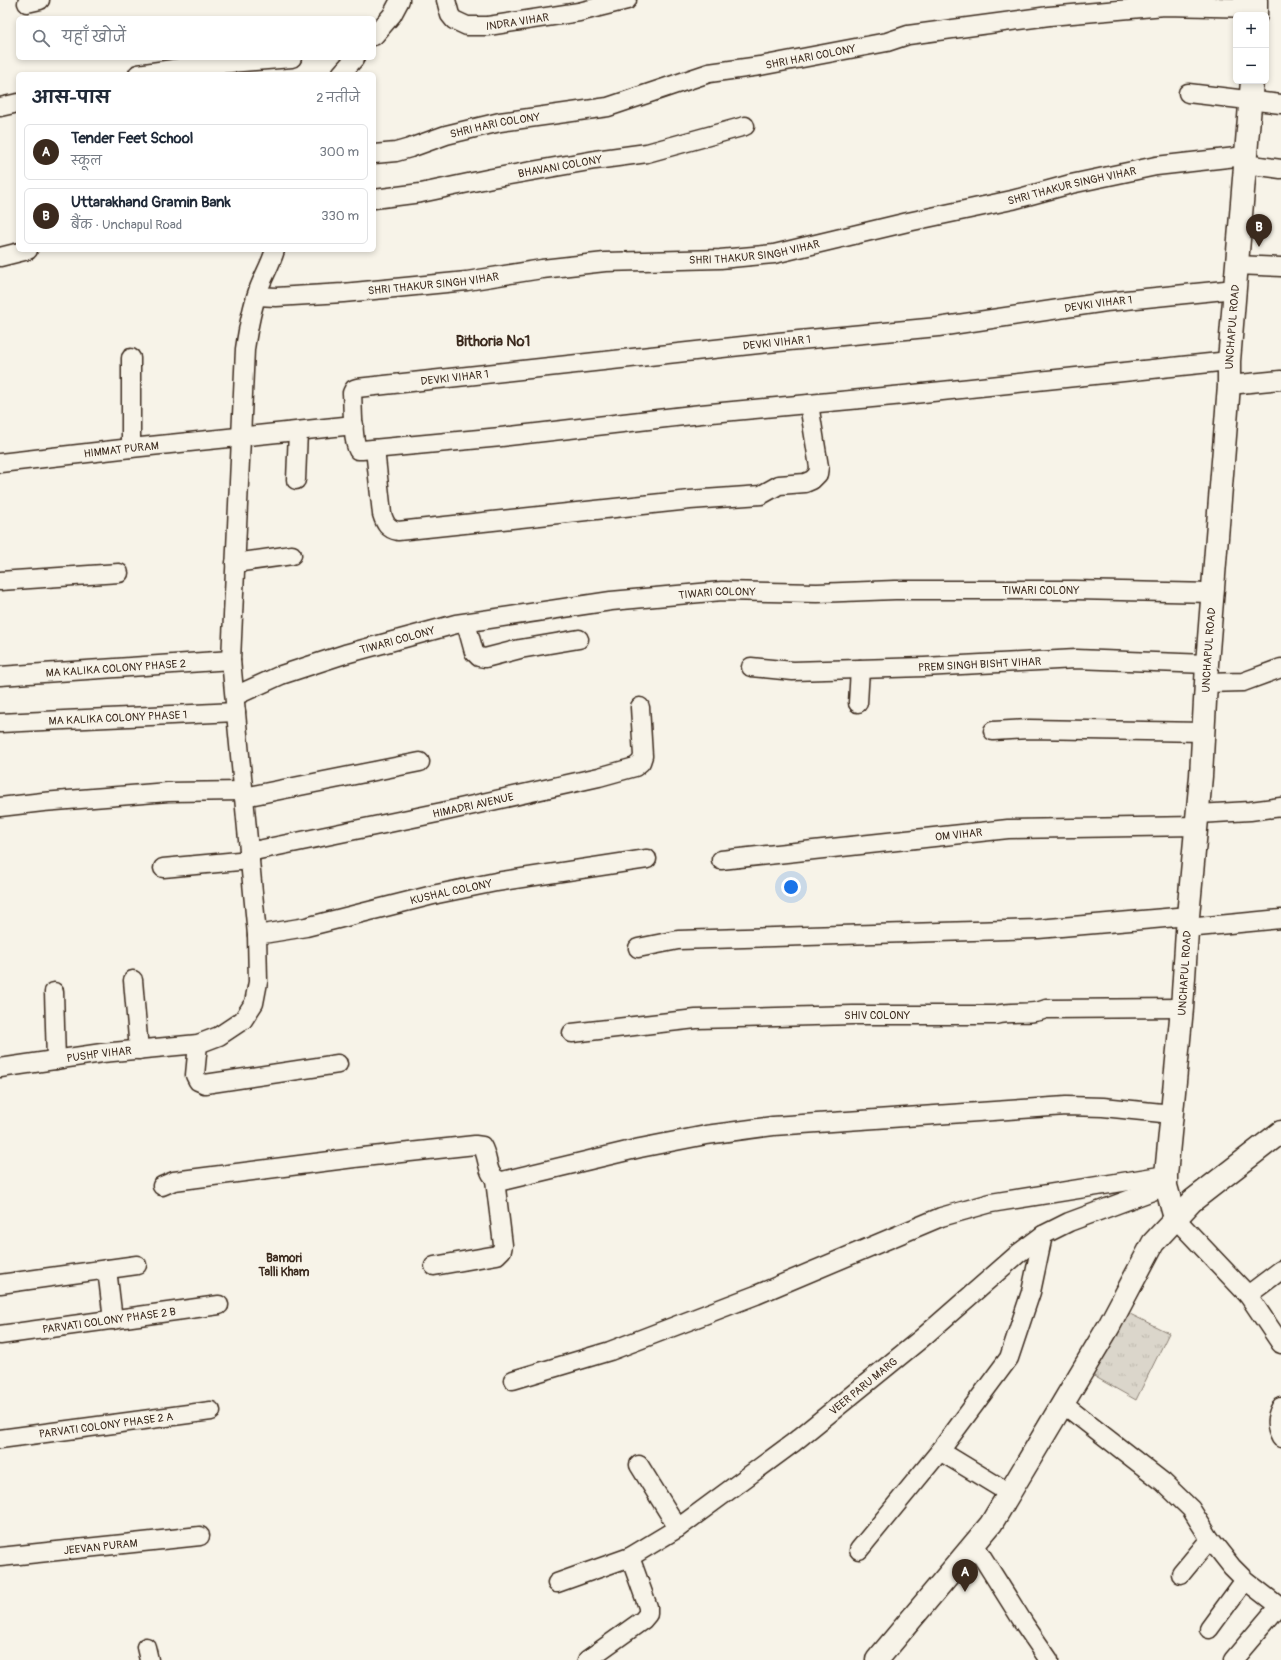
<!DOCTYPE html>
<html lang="hi">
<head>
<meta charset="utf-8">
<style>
  :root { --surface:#fff; --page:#f6f6f7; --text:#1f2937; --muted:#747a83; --line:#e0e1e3; --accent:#3b2a1e }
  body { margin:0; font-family:Pangolin,"Playpen Sans Deva",sans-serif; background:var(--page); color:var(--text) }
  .controls { position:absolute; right:12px; top:12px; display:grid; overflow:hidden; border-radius:6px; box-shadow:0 2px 6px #0003 }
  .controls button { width:36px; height:36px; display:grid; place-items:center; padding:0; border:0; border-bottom:1px solid var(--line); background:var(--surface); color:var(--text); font:20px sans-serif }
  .you { position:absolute; left:791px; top:887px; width:14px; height:14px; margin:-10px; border:3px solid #fff; border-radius:50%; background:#1a73e8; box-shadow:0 0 0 6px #1a73e833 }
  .badge { display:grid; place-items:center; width:26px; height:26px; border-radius:50%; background:var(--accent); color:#fff; font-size:13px; font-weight:700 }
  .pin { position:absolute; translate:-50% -33px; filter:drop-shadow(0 1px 2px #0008) }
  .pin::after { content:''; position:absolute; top:21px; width:14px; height:12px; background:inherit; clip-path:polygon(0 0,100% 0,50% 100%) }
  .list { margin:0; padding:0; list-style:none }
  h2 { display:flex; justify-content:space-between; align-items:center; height:52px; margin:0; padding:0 16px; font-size:17px }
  h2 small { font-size:13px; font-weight:400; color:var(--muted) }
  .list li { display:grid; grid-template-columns:26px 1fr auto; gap:12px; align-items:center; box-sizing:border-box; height:56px; margin:0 8px 8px; padding:0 8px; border:1px solid var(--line); border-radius:6px }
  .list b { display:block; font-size:15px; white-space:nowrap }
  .list p { margin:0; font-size:13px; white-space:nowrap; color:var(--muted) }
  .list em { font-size:13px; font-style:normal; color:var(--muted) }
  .icon { flex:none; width:22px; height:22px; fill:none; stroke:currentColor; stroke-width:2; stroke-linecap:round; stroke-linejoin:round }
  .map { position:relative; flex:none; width:1281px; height:1660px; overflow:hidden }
  .search { position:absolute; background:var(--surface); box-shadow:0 2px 6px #0003; left:16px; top:16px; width:360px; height:44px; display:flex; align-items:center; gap:10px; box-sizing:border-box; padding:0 14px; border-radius:6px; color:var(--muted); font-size:15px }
  .panel { position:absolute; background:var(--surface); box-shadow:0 2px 6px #0003; left:16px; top:72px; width:360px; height:180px; border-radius:6px }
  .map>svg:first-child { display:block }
  .grass { fill:url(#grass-tufts); stroke:#8b8074 }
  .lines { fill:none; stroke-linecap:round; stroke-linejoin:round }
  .minor-casing { stroke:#3b2a1e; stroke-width:21 }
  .tertiary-casing { stroke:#3b2a1e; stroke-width:25 }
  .minor { stroke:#f7f3e8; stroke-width:18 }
  .tertiary { stroke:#f7f3e8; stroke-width:22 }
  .labels { text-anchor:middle; stroke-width:3.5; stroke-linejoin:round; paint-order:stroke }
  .street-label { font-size:11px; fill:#3b2a1e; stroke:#f7f3e8 }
  .neighbourhood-label { font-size:12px; font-weight:bold; fill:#3b2a1e; stroke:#f7f3e8 }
  .district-label { font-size:15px; font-weight:bold; fill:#3b2a1e; stroke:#f7f3e8 }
</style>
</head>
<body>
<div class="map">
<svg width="1281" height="1660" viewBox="0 0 1281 1660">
  <defs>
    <pattern id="grass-tufts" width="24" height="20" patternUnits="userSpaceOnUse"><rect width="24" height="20" fill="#dbd6cb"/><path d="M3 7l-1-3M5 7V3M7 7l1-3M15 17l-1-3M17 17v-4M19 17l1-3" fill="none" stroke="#bdb8ae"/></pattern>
  </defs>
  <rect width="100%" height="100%" fill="#f7f3e8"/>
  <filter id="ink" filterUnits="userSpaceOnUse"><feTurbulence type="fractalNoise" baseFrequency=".025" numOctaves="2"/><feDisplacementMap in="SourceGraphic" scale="8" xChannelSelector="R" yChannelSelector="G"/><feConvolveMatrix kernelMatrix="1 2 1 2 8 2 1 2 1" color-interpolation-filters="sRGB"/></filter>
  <g filter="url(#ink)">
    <path class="grass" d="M1128 1313 1169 1333 1136 1400 1092 1375Z"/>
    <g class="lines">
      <g class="minor-casing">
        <g id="minor">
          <path id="s1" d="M446 0 450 15 454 20 467 26H488L579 12 627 0"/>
          <path d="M27 3 40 0"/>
          <path d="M374 36 392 15 400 0"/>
          <path d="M138 74 194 66 292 58"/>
          <path d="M341 74 355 58"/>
          <path d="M1188 93 1281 104"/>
          <path d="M0 107 18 103"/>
          <path id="s2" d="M374 154 396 152 410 148 446 135 500 122 608 107 709 73 760 66 887 42 908 35 1049 16 1165 6 1256 8"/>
          <path d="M1245 164 1281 169"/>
          <path id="s3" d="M374 199 421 193 492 178 595 160 647 153 745 126"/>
          <path d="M0 257 28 250"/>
          <path d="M1236 265 1281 267"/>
          <path id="s4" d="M257 296 276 297 343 293 467 281 542 269 605 262 720 259 774 254 908 222 1012 200 1071 184 1156 166 1245 156"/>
          <path id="s5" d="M1229 361 904 395 701 414 501 437 362 450H358C352 440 353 406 352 393L354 389 357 388 778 342 938 327 1106 302 1235 289"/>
          <path d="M1229 385 1281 380"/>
          <path d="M131 448V358"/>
          <path d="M375 449 382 514C385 524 388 529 398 531L690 500 761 495 779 485 805 483 812 480 818 474 819 467 809 404"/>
          <path id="s6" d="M0 463 131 448 354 425"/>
          <path d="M296 480 298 431"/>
          <path d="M235 563 292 555"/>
          <path d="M0 581 119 573"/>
          <path d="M466 623 474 652 479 657 485 658 520 649 579 639"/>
          <path id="s7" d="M751 667 793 671 924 667 1076 659 1207 664"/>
          <path id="s8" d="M0 676 231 660"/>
          <path d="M1206 683 1243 682 1281 668"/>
          <path id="s9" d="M235 696 281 675 345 654 456 624 611 601 722 591 817 593 895 590H1075L1213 593"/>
          <path d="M858 703 860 669"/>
          <path id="s10" d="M0 723 236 712"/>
          <path d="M993 731 1029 729 1204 732"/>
          <path d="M244 797 420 762"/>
          <path d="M0 807 43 802 168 792 244 791"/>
          <path d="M1198 814 1250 811 1281 807"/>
          <path id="s11" d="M249 852 442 812 599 777 635 767 641 762 643 756 640 707"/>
          <path id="s12" d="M721 860 1008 829 1197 826"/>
          <path d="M163 868 250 860"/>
          <path d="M1187 928 1281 919"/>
          <path id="s13" d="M257 935 306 927 437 894 496 882 647 859"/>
          <path d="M638 948 678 940 1038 929 1188 916"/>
          <path d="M133 980 139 1050"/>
          <path d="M54 992 56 1060"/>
          <path id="s14" d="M572 1033 696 1019 853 1015H996C1013 1010 1030 1016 1046 1009L1182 1008"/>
          <path d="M198 1044 195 1075 198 1081 205 1084 338 1064"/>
          <path id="s15" d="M0 1068 102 1053 198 1044 219 1036 243 1020 254 1003 258 982 257 935 231 660 245 349C248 329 251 310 258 291 263 277 271 264 275 250"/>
          <path d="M162 1186 174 1181 354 1158 475 1145 482 1146C490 1159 485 1178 502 1181L640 1148 706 1135 773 1126 1066 1106 1103 1107 1172 1114"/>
          <path d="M1175 1218 1248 1295 1281 1344"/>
          <path d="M434 1266 497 1255 502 1250 503 1245 495 1180"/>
          <path d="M107 1269 113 1320"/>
          <path d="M0 1284 137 1265"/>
          <path d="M1248 1295 1281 1270"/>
          <path id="s16" d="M0 1335 219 1305"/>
          <path d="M513 1380 610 1351 756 1295 941 1217 991 1203 1166 1175"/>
          <path d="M1063 1404 1163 1482 1191 1509 1210 1539 1232 1567 1245 1580 1281 1608"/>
          <path d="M1281 1407C1275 1418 1275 1427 1281 1438"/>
          <path id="s17" d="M0 1439 211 1411"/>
          <path d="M940 1451 1009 1493"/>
          <path d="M639 1465 678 1528"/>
          <path d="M974 1544 1025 1625 1049 1660"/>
          <path d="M859 1550 940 1451 1009 1358 1031 1292 1043 1235"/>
          <path id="s18" d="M0 1557 200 1536"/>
          <path d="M1181 1574 1210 1539"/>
          <path id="s19" d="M557 1583 630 1557 678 1528 793 1443 922 1338 1019 1253 1043 1235 1069 1222 1166 1186"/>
          <path d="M1209 1629 1245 1580"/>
          <path d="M146 1647 149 1660"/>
          <path d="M587 1660 643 1620 648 1614V1607L630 1557"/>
          <path d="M1233 1660 1278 1607"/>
        </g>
      </g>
      <g class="tertiary-casing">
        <g id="tertiary">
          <path d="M1256 15V0"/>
          <path id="s20" d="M1175 1218 1166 1186V1175L1182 1008 1188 916 1201 776 1207 664 1229 385V361L1252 81"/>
          <path d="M877 1660 991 1524 1109 1326 1153 1243 1192 1201 1281 1132"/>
        </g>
      </g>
      <use href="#minor" class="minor"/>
      <use href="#tertiary" class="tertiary"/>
    </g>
  </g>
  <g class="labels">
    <g class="street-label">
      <text dy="4" stroke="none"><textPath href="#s1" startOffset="87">INDRA VIHAR</textPath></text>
      <text dy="4" stroke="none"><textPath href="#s2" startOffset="449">SHRI HARI COLONY</textPath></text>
      <text dy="4" stroke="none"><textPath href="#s2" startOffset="125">SHRI HARI COLONY</textPath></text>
      <text dy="4" stroke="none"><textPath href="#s3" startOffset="189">BHAVANI COLONY</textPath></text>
      <text dy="4" stroke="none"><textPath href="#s4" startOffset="825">SHRI THAKUR SINGH VIHAR</textPath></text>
      <text dy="4" stroke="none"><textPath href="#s4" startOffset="500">SHRI THAKUR SINGH VIHAR</textPath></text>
      <text dy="4" stroke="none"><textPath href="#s4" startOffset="177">SHRI THAKUR SINGH VIHAR</textPath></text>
      <text dy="4" stroke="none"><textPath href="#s5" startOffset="1687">DEVKI VIHAR 1</textPath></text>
      <text dy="4" stroke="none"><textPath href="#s20" startOffset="895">UNCHAPUL ROAD</textPath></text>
      <text dy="4" stroke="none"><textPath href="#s5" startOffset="1363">DEVKI VIHAR 1</textPath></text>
      <text dy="4" stroke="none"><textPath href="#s5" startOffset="1039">DEVKI VIHAR 1</textPath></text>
      <text dy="4" stroke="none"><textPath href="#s6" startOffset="122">HIMMAT PURAM</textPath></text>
      <text dy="4" stroke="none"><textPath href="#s9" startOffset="820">TIWARI COLONY</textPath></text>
      <text dy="4" stroke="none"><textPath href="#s9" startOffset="496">TIWARI COLONY</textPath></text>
      <text dy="4" stroke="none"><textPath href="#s9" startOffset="172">TIWARI COLONY</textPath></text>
      <text dy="4" stroke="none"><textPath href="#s20" startOffset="571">UNCHAPUL ROAD</textPath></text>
      <text dy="4" stroke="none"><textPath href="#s7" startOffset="229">PREM SINGH BISHT VIHAR</textPath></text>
      <text dy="4" stroke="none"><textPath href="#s8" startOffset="116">MA KALIKA COLONY PHASE 2</textPath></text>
      <text dy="4" stroke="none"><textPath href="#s10" startOffset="118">MA KALIKA COLONY PHASE 1</textPath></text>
      <text dy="4" stroke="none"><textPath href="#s11" startOffset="229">HIMADRI AVENUE</textPath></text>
      <text dy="4" stroke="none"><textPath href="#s12" startOffset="239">OM VIHAR</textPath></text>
      <text dy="4" stroke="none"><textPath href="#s13" startOffset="199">KUSHAL COLONY</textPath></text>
      <text dy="4" stroke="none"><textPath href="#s20" startOffset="247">UNCHAPUL ROAD</textPath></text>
      <text dy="4" stroke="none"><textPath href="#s14" startOffset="306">SHIV COLONY</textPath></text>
      <text dy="4" stroke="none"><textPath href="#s15" startOffset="100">PUSHP VIHAR</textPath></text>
      <text dy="4" stroke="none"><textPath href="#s16" startOffset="110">PARVATI COLONY PHASE 2 B</textPath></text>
      <text dy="4" stroke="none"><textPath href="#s19" startOffset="367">VEER PARU MARG</textPath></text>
      <text dy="4" stroke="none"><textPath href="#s17" startOffset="107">PARVATI COLONY PHASE 2 A</textPath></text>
      <text dy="4" stroke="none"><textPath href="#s18" startOffset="101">JEEVAN PURAM</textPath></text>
    </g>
    <g class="neighbourhood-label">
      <text x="284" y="1262">Bamori<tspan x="284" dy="14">Talli Kham</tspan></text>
    </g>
    <g class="district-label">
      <text x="493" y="346">Bithoria No1</text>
    </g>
  </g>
</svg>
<div class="controls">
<button>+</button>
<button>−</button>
</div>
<div class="you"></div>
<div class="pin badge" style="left:965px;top:1592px">A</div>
<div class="pin badge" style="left:1259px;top:247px">B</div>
<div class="search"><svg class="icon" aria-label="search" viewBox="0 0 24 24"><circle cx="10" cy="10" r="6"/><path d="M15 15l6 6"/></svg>यहाँ खोजें</div>
<section class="panel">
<h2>आस-पास<small>2 नतीजे</small></h2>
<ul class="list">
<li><span class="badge">A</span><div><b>Tender Feet School</b><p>स्कूल</p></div><em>300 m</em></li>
<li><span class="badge">B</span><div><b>Uttarakhand Gramin Bank</b><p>बैंक · Unchapul Road</p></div><em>330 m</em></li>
</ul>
</section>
</div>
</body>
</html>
